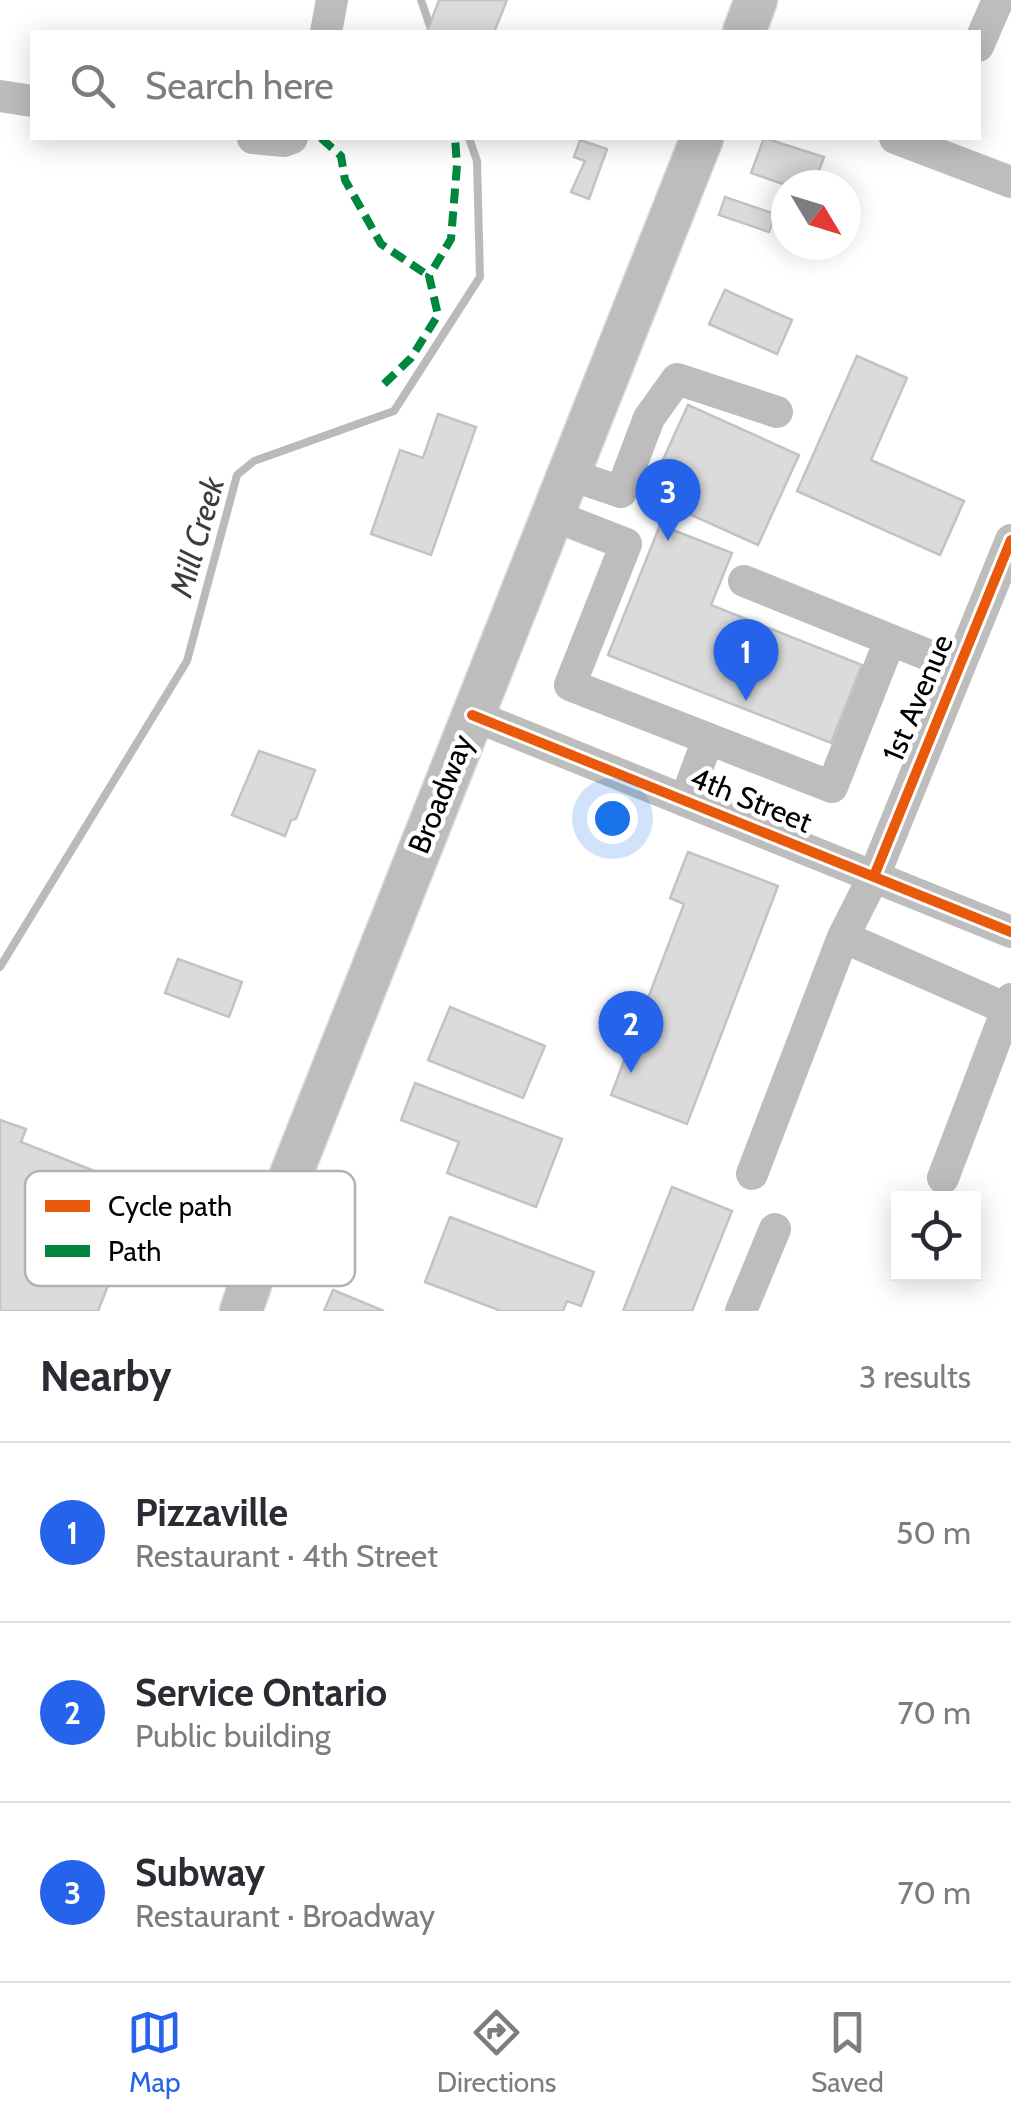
<!DOCTYPE html>
<html lang="en">
<head>
<meta charset="utf-8">
<style>
  :root { --surface:#fff; --page:#f2f2f3; --text:#2b2b33; --muted:#7c7c81; --line:#e1e1e2; --accent:#2563eb }
  body { margin:0; font-family:Cabin,sans-serif; background:var(--page); color:var(--text) }
  .controls { position:absolute; right:30px; bottom:30px; display:grid; overflow:hidden; border-radius:0px; box-shadow:0 5px 25px #0003 }
  .controls button { width:90px; height:90px; display:grid; place-items:center; padding:0; border:0; border-bottom:2px solid var(--line); background:var(--surface); color:var(--text); font:50px sans-serif }
  .compass { position:absolute; left:771px; top:170px; width:90px; height:90px; border-radius:50%; background:var(--surface); box-shadow:0 5px 25px #0003; rotate:128deg }
  .you { position:absolute; left:612px; top:818px; width:35px; height:35px; margin:-25px; border:8px solid #fff; border-radius:50%; background:#1a73e8; box-shadow:0 0 0 15px #1a73e833 }
  .badge { display:grid; place-items:center; width:65px; height:65px; border-radius:50%; background:var(--accent); color:#fff; font-size:32px; font-weight:700 }
  .pin { position:absolute; translate:-50% -82px; filter:drop-shadow(0 2px 5px #0008) }
  .pin::after { content:''; position:absolute; top:52px; width:35px; height:30px; background:inherit; clip-path:polygon(0 0,100% 0,50% 100%) }
  .list { margin:0; padding:0; list-style:none }
  h2 { display:flex; justify-content:space-between; align-items:center; height:130px; margin:0; padding:0 40px; font-size:42px }
  h2 small { font-size:32px; font-weight:400; color:var(--muted) }
  .list li { display:grid; grid-template-columns:65px 1fr auto; gap:30px; align-items:center; box-sizing:border-box; height:180px; padding:0 40px; border-top:2px solid var(--line) }
  .list b { display:block; font-size:38px; white-space:nowrap }
  .list p { margin:0; font-size:32px; white-space:nowrap; color:var(--muted) }
  .list em { font-size:32px; font-style:normal; color:var(--muted) }
  .icon { flex:none; width:55px; height:55px; fill:none; stroke:currentColor; stroke-width:2; stroke-linecap:round; stroke-linejoin:round }
  .map { position:relative; flex:none; width:1011px; height:1311px; overflow:hidden }
  .search { position:absolute; background:var(--surface); box-shadow:0 5px 25px #0003; left:30px; right:30px; top:30px; height:110px; display:flex; align-items:center; gap:25px; box-sizing:border-box; padding:0 35px; border-radius:0px; color:var(--muted); font-size:38px }
  .sheet { height:670px; background:var(--surface) }
  nav { display:flex; justify-content:space-around; align-items:center; box-sizing:border-box; height:140px; border-top:2px solid var(--line); background:var(--surface); font-size:28px; color:var(--muted) }
  nav a { display:grid; justify-items:center; gap:5px }
  nav .on { color:var(--accent) }
  .map>svg:first-child { display:block }
  .lines { fill:none; stroke-linecap:round; stroke-linejoin:round }
  .stream { stroke:#bababa; stroke-width:8 }
  .building { fill:#dbdbdb; stroke:#c3c3c3; stroke-width:2.5 }
  .major-casing { stroke:#dbdbdb; stroke-width:45 }
  .minor { stroke:#bdbdbd; stroke-width:32 }
  .major { stroke:#bdbdbd; stroke-width:42 }
  .quiet { stroke:#00873e; stroke-width:8; stroke-dasharray:15 8; stroke-linecap:butt }
  .cycleway-casing { stroke:#fff; stroke-width:16 }
  .cycleway { stroke:#e8590c; stroke-width:10 }
  .labels { text-anchor:middle; stroke-width:9; stroke-linejoin:round; paint-order:stroke }
  .street-label { font-size:30px; fill:#000; stroke:#fff }
  .water-label { font-size:32px; font-style:italic; fill:#3d3d3d; stroke:#fff }
  .key { fill:#fff; stroke:#b2b2b2; stroke-width:2.5 }
  .key-label { font-size:28px; fill:#000 }
</style>
</head>
<body>
<div class="map">
<svg width="1011" height="1311" viewBox="0 0 1011 1311">
  <rect width="100%" height="100%" fill="#fff"/>
  <g class="lines">
    <path class="stream" d="M421 0 432 32
      M0 967 187 661 237 475 254 461 394 411 480 277 477 161 469 138"/>
  </g>
  <path class="building" d="M439 0H507L494 32H427Z
    M764 138 824 157 814 184 818 185H786V193L783 192 786 185 751 173Z
    M580 140 607 149 589 199 571 192 585 161 574 157Z
    M725 197 775 214 769 232 719 215Z
    M725 290 792 320 777 354 709 324Z
    M857 356 907 378 871 460 964 501 940 555 797 491Z
    M688 405 799 455 758 545 647 495Z
    M438 414 476 427 431 555 371 534 400 450 423 458Z
    M660 525 732 553 711 605 862 665 831 743 608 655Z
    M259 751 315 770 296 819 291 820 285 836 232 815Z
    M688 852 778 886 687 1124 611 1095 684 904 670 898Z
    M178 959 242 982 229 1017 165 993Z
    M450 1007 545 1046 523 1098 428 1060Z
    M415 1083 562 1139 536 1207 447 1173 459 1142 401 1120Z
    M0 1120 26 1129 21 1142 145 1191 98 1311H0Z
    M672 1187 732 1211 692 1311H623Z
    M450 1217 594 1272 581 1306 567 1301 563 1311H501L425 1282Z
    M333 1290 384 1311H324Z"/>
  <g class="lines">
    <g class="major-casing">
      <path id="major" d="M744 32 756 0
        M241 1311 267 1235 702 138"/>
    </g>
    <path class="minor" d="M326 32 332 0
      M978 46 998 0
      M0 96 32 101
      M253 138 284 141 292 138
      M895 138 1011 182
      M568 474 621 492 649 418 677 379 777 412
      M552 515 626 544 570 685 832 787 890 640
      M744 581 958 667
      M472 715 1011 932
      M685 801 708 739
      M843 937 874 876 1011 540
      M752 1174 843 937 1007 1009
      M943 1178 1011 999
      M741 1311 775 1229"/>
    <use href="#major" class="major"/>
    <path class="quiet" d="M321 138 341 156 345 180 381 244 429 276
      M384 384 411 358 438 315 429 276 451 239 457 165 455 138"/>
    <g class="cycleway-casing">
      <path id="cycleway" d="M472 715 1011 932
        M874 876 1011 540"/>
    </g>
    <use href="#cycleway" class="cycleway"/>
  </g>
  <g class="labels">
    <g class="street-label">
      <text transform="translate(918 698) rotate(-67)" y="10">1st Avenue</text>
      <text transform="translate(441 794) rotate(-68)" y="10">Broadway</text>
      <text transform="translate(751 800) rotate(22)" y="10">4th Street</text>
    </g>
    <g class="water-label">
      <text transform="translate(197 537) rotate(-74)" y="11">Mill Creek</text>
    </g>
  </g>
  <rect x="25" y="1171" width="330" height="115" rx="15" class="key"/>
  <rect x="45" y="1200" width="45" height="12" fill="#e8590c"/>
  <rect x="45" y="1245" width="45" height="12" fill="#00873e"/>
  <g class="key-label">
    <text x="108" y="1216">Cycle path</text>
    <text x="108" y="1261">Path</text>
  </g>
</svg>
<div class="controls">
<button><svg class="icon" aria-label="locate" viewBox="0 0 24 24"><circle cx="12" cy="12" r="6"/><path d="M12 2v4M12 18v4M2 12h4M18 12h4"/></svg></button>
</div>
<svg class="compass" viewBox="-18 -18 36 36"><path d="M0-13l5 13h-10z" fill="#e53935"/><path d="M0 13l5-13h-10z" fill="#7c7c81"/></svg>
<div class="you"></div>
<div class="pin badge" style="left:746px;top:701px">1</div>
<div class="pin badge" style="left:631px;top:1073px">2</div>
<div class="pin badge" style="left:668px;top:541px">3</div>
<div class="search"><svg class="icon" aria-label="search" viewBox="0 0 24 24"><circle cx="10" cy="10" r="6"/><path d="M15 15l6 6"/></svg>Search here</div>
</div>
<section class="sheet">
<h2>Nearby<small>3 results</small></h2>
<ul class="list">
<li><span class="badge">1</span><div><b>Pizzaville</b><p>Restaurant · 4th Street</p></div><em>50 m</em></li>
<li><span class="badge">2</span><div><b>Service Ontario</b><p>Public building</p></div><em>70 m</em></li>
<li><span class="badge">3</span><div><b>Subway</b><p>Restaurant · Broadway</p></div><em>70 m</em></li>
</ul>
</section>
<nav>
<a class="on"><svg class="icon" aria-label="map" viewBox="0 0 24 24"><path d="M3 6l6-2 6 2 6-2v14l-6 2-6-2-6 2zM9 4v14M15 6v14"/></svg>Map</a>
<a><svg class="icon" aria-label="directions" viewBox="0 0 24 24"><path d="M12 3l9 9-9 9-9-9zM9 14v-3h6M13 9l2 2-2 2"/></svg>Directions</a>
<a><svg class="icon" aria-label="saved" viewBox="0 0 24 24"><path d="M7 4h10v16l-5-4-5 4z"/></svg>Saved</a>
</nav>
</body>
</html>
